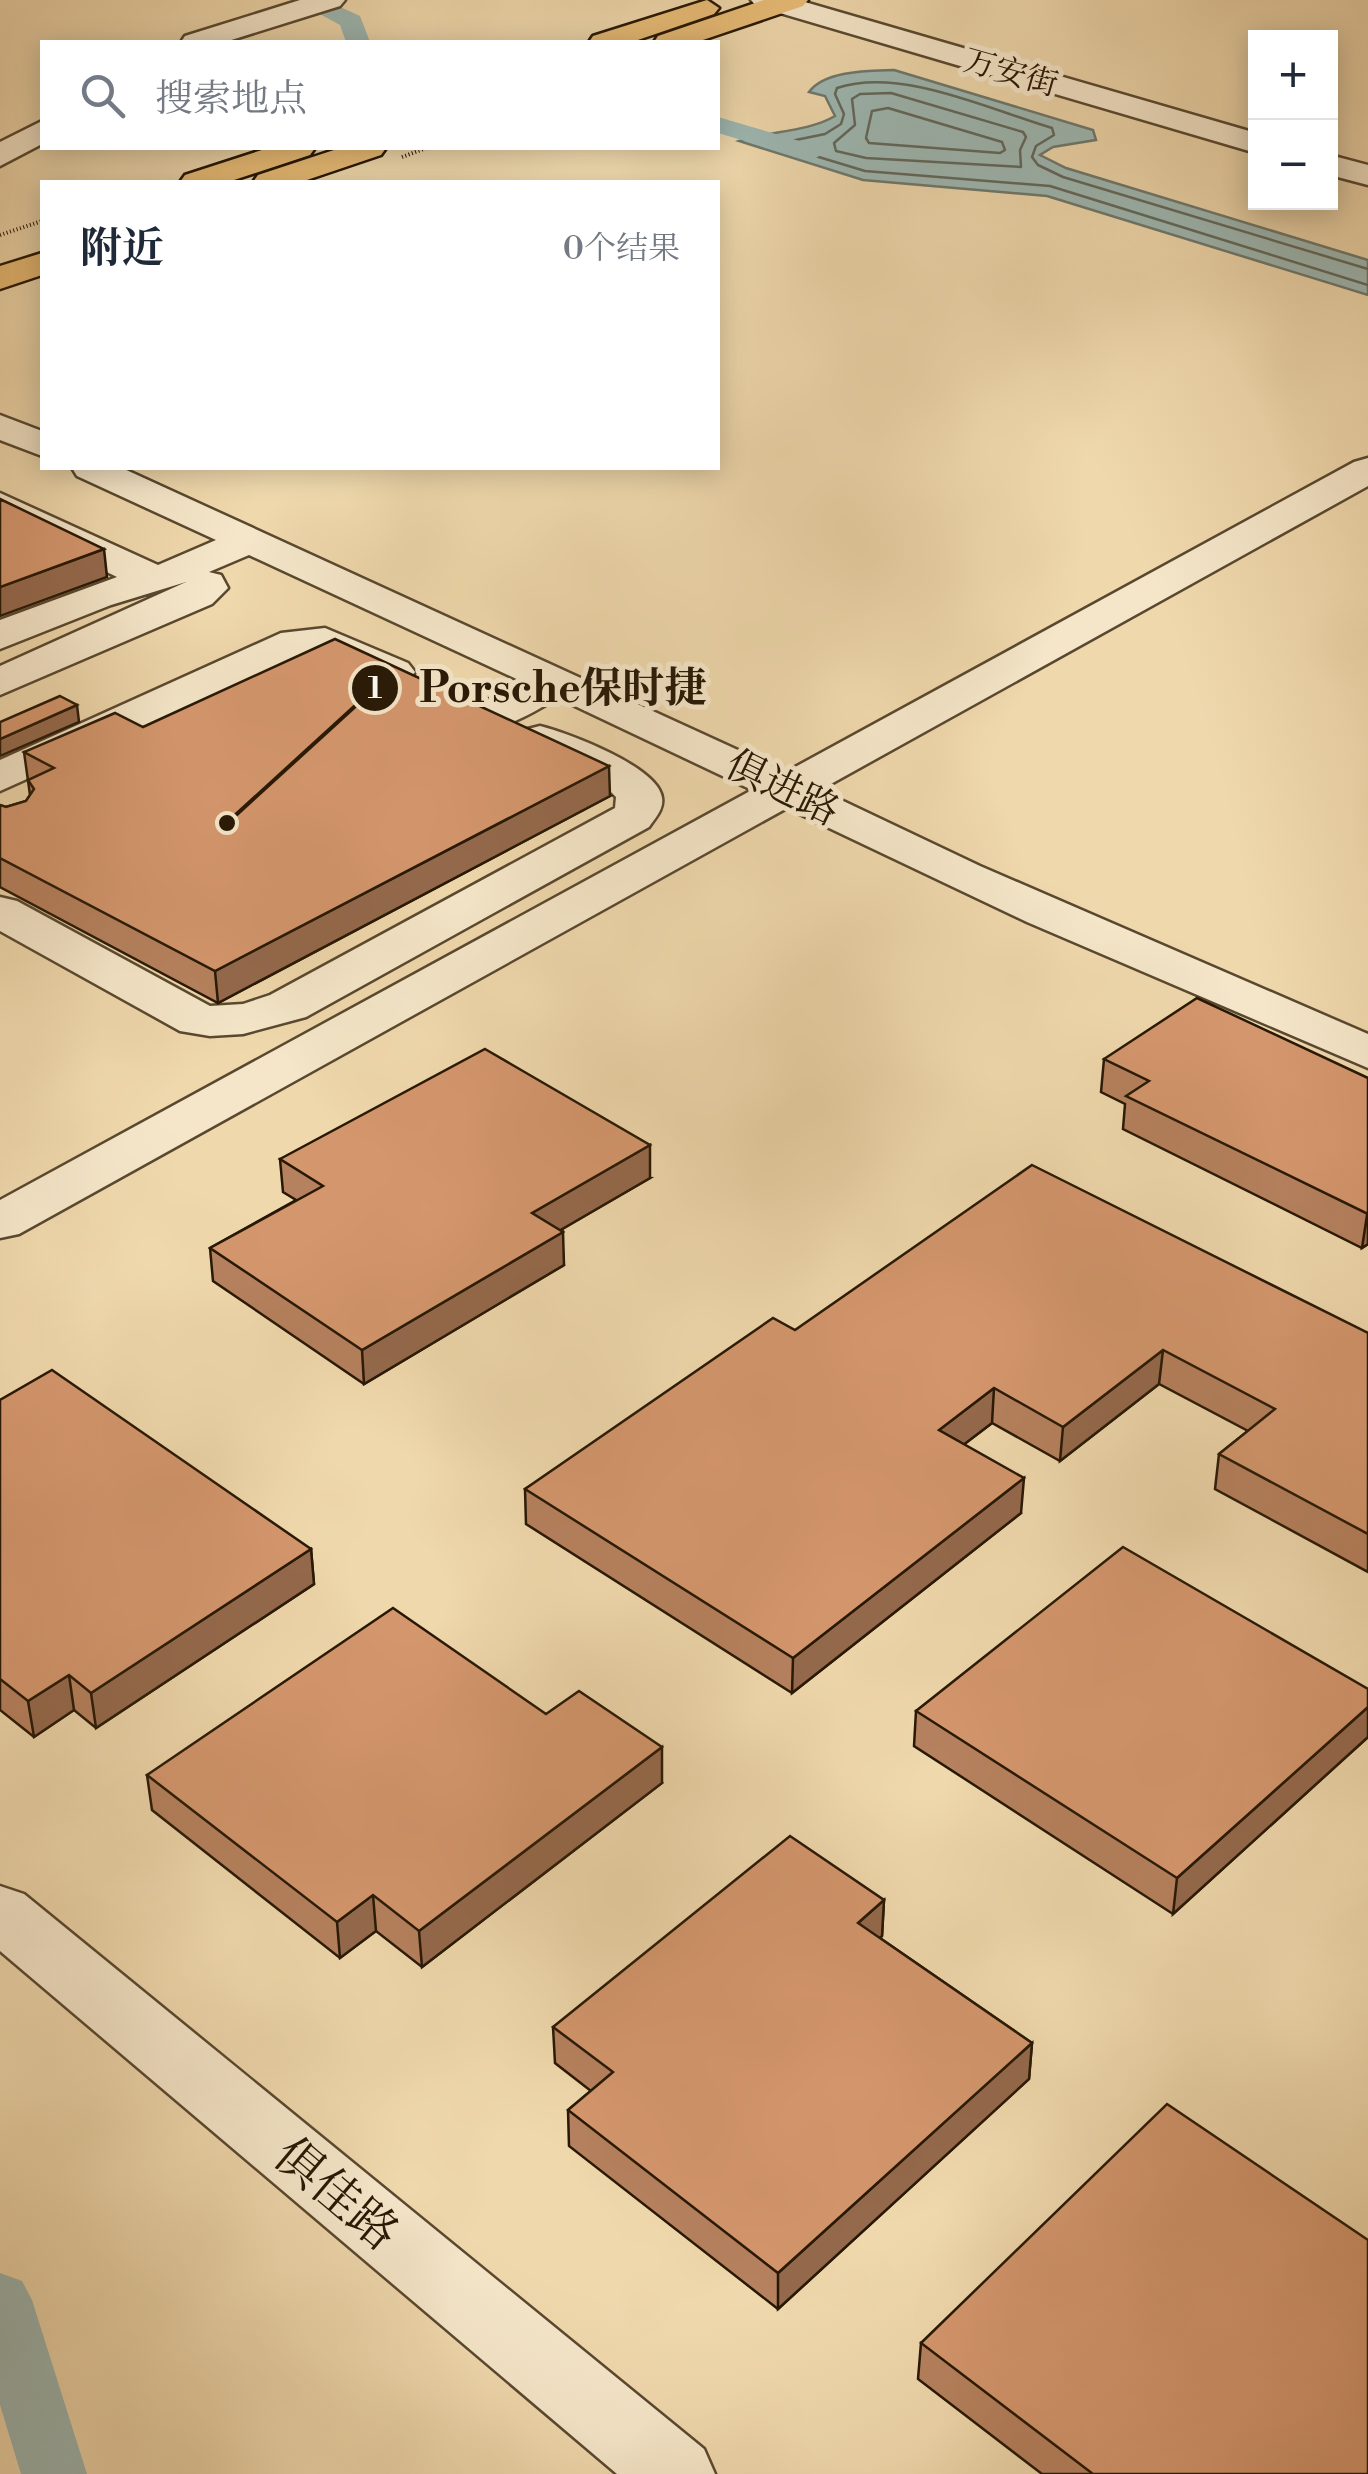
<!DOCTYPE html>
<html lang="zh">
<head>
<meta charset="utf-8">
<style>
  :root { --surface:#fff; --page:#f2f2f3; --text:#1f2937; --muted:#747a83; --line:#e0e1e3 }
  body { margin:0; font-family:"Libre Bodoni","Noto Serif SC",serif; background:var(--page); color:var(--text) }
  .controls { position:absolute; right:30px; top:30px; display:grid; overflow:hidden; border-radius:0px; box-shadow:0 5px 25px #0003 }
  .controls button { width:90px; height:90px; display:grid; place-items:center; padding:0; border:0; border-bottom:2px solid var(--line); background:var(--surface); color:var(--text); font:50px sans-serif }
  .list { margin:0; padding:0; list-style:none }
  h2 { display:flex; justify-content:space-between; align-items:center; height:130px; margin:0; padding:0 40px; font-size:42px }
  h2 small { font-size:32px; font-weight:400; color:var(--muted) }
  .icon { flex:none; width:55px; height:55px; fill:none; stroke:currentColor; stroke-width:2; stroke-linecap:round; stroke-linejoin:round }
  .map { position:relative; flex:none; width:1368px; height:2474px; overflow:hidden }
  .search { position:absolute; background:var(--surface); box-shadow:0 5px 25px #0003; left:40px; top:40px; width:680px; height:110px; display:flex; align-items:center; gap:25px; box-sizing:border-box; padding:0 35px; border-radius:0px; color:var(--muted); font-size:38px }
  .panel { position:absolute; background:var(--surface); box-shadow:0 5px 25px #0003; left:40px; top:180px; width:680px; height:290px; border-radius:0px }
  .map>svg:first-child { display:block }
  .water { fill:#9db8b3; stroke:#6e786d; stroke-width:2.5 }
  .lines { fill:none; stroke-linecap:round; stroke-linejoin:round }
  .shore { stroke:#62685c; stroke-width:2.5 }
  .canal { fill:#9db8b3; fill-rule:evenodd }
  .minor-casing { stroke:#59482f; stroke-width:5 }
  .major-casing { stroke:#271805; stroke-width:5 }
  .path { stroke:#271805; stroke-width:4; stroke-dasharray:1 2.5; stroke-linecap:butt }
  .minor { fill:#f5e6c9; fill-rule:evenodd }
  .major { fill:#e8bc76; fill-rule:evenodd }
  .wall { fill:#b6815e; stroke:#271805; stroke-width:2.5 }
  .shaded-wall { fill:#94694c; stroke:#271805; stroke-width:2.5 }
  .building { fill:#d4966d; stroke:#271805; stroke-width:2.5 }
  .labels { text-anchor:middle; stroke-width:10; stroke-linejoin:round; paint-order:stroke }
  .far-street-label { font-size:32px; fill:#271805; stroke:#f5e6c9 }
  .street-label { font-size:40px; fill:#271805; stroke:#f5e6c9 }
  .near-street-label { font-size:48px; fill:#271805; stroke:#f5e6c9 }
  .leader { fill:none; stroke:#271805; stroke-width:4 }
  .callout-dot { fill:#271805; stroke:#f5e6c9; stroke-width:4 }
  .mark-label { font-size:30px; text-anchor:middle; font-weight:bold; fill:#fff }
  .callout-label { font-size:42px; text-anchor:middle; font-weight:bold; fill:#271805; stroke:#f5e6c9; stroke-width:10; stroke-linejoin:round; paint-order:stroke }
</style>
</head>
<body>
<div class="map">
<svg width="1368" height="2474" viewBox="0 0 1368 2474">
  <rect width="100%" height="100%" fill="#efd8ac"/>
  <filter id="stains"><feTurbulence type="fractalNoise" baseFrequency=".002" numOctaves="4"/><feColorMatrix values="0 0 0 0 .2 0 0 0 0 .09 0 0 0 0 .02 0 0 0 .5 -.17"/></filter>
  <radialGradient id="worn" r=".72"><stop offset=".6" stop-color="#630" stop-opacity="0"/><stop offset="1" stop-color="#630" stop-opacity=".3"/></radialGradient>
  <path class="water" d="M894 70 1093 130 1096 140 1053 147 1040 155 1066 168 1368 260V295L1047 196 863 180 739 141C769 131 808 132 835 116L825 96 809 92C825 70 869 71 894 70Z"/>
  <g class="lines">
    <path class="shore" d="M891 93 1023 132 1026 137 1020 150 1021 167 866 158 836 151 834 143 855 125 852 99 860 94Z
      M888 108 1002 142 1005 150 1000 153 869 143 866 138 872 111Z
      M1368 269 1063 177 1038 165 1032 157 1036 146 1054 135 1052 128C988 109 901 67 837 88L835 94 844 114 841 124 825 134 786 142 789 148 865 171 1050 186 1368 285"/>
    <path class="canal" d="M294 0H325L360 16 370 42H346L340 25Z
      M718 117 820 147 824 153 811 161 718 133Z
      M0 2273 22 2281 32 2300 87 2474H21L0 2405Z"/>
    <g class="minor-casing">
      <path id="minor" d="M300 0H345L340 6 225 42H181L185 36Z
        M751 0H798L1256 133V153L756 6Z
        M42 121V144L0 166V142Z
        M1330 155 1368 165V185L1330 175Z
        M0 415 42 431V456L0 440Z
        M1368 458V486L820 790 980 866 1368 1034V1068L1027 922 787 808 19 1234 0 1238V1200L752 790 558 698C532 712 505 733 474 725L468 716 474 707 523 682 249 555 209 572 221 575 228 588 212 604 0 695V666L186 582 111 605 0 649V620L117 577 0 520V493L158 565 216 540 77 476 72 468H122L786 772 1354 462Z
        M325 628 408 663 415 672 408 681C370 691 341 653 303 655L0 791V760L281 633Z
        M540 726C568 733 659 767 662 798 664 809 655 818 649 827L306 1017 243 1034 210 1036 180 1031 0 931V897L17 901 210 1006 243 1004 270 995 615 808 616 797 606 787 524 748 518 739 524 730Z
        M0 1886 24 1894 704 2449 715 2474H617L0 1951Z"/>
    </g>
    <g class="major-casing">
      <path id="major" d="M707 0 719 8 714 14 632 42H589L593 36Z
        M764 0H808L803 6 697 42H654L658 36Z
        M268 148H315L310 155 228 182H180L185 175Z
        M340 148H386L381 155 301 182H253L258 175Z
        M42 253V275L0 289V266Z"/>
    </g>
    <path class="path" d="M402 157 426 148
      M0 235 42 221"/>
    <use href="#minor" class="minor"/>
    <use href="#major" class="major"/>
  </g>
  <path class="wall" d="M143 727 610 796 218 1003 0 887V805L6 807 26 801 30 795 24 752Z
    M1104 1059 1368 1078V1244L1362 1248 1123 1129 1125 1104 1101 1092Z
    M280 1159 650 1178 560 1230 564 1265 364 1384 213 1281 210 1248 296 1200 283 1192Z
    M795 1330 1368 1333V1572L1215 1489 1219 1454 1248 1431 1159 1384 1060 1461 992 1423 964 1444 1021 1513 792 1693 526 1524 525 1489Z
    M0 1400 311 1549 314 1584 96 1728 74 1710 34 1737 0 1710Z
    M1368 1689V1737L1173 1914 914 1746 916 1711Z
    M546 1714 662 1783 422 1967 376 1931 340 1958 152 1810 147 1775Z
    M884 1900 882 1936 880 1938 1032 2043 1029 2079 778 2309 569 2146 568 2110 591 2091 555 2063 553 2027Z
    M921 2343 1368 2474H1042L918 2379Z"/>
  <path class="shaded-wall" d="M104 549 107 577 0 616V587Z
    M77 705 79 722 0 756V739Z
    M609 766 610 796 218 1003 215 971Z
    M650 1145V1178L533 1246 532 1213Z
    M1368 1214V1244L1362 1248 1367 1215Z
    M563 1232 564 1265 364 1384 362 1350Z
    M1163 1350 1159 1384 1060 1461 1063 1427Z
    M994 1388 992 1423 937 1465 939 1430Z
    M1024 1478 1021 1513 792 1693 793 1658Z
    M311 1549 314 1584 96 1728 91 1693Z
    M69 1675 74 1710 34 1737 28 1701Z
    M1368 1707V1737L1173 1914 1177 1878Z
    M662 1747V1783L422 1967 419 1931Z
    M373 1895 376 1931 340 1958 337 1922Z
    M884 1900 882 1936 856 1959 858 1923Z
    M1032 2043 1029 2079 778 2309V2273Z"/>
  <path class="building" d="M0 499 104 549 0 587Z
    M335 639 609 766 215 971 0 858V805L6 807 26 801 34 789 28 780 54 768 24 752 115 713 143 727Z
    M60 696 77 705 0 739V722Z
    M1197 998 1368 1078V1214L1126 1096 1149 1081 1104 1059Z
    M485 1049 650 1145 532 1213 563 1232 362 1350 210 1248 323 1186 280 1159Z
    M1032 1165 1368 1333V1534L1219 1454 1275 1409 1163 1350 1063 1427 994 1388 939 1430 1024 1478 793 1658 525 1489 773 1318 795 1330Z
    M52 1370 311 1549 91 1693 69 1675 28 1701 0 1679V1400Z
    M1123 1547 1368 1689V1707L1177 1878 916 1711Z
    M393 1608 546 1714 579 1691 662 1747 419 1931 373 1895 337 1922 147 1775Z
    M790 1836 884 1900 858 1923 1032 2043 778 2273 568 2110 613 2072 553 2027Z
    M1167 2104 1368 2240V2474H1093L921 2343Z"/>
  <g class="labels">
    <g class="far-street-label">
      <text transform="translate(1011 72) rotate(16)" y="11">万安街</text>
    </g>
    <g class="street-label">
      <text transform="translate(783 787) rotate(26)" y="14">俱进路</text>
    </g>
    <g class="near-street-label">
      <text transform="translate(337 2193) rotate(40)" y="17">俱佳路</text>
    </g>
  </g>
  <path class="leader" d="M227 823L375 688"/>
  <g class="callout-dot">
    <circle cx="227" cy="823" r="10"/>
    <circle cx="375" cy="688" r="25"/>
  </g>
  <g class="mark-label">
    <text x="375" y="698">1</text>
  </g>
  <g class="callout-label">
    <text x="563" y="702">Porsche保时捷</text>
  </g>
  <rect width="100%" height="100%" filter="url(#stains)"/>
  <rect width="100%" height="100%" fill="url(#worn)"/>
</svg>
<div class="controls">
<button>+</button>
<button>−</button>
</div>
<div class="search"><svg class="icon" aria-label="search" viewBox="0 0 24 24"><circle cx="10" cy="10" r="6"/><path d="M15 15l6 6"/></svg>搜索地点</div>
<section class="panel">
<h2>附近<small>0个结果</small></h2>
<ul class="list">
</ul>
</section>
</div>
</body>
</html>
